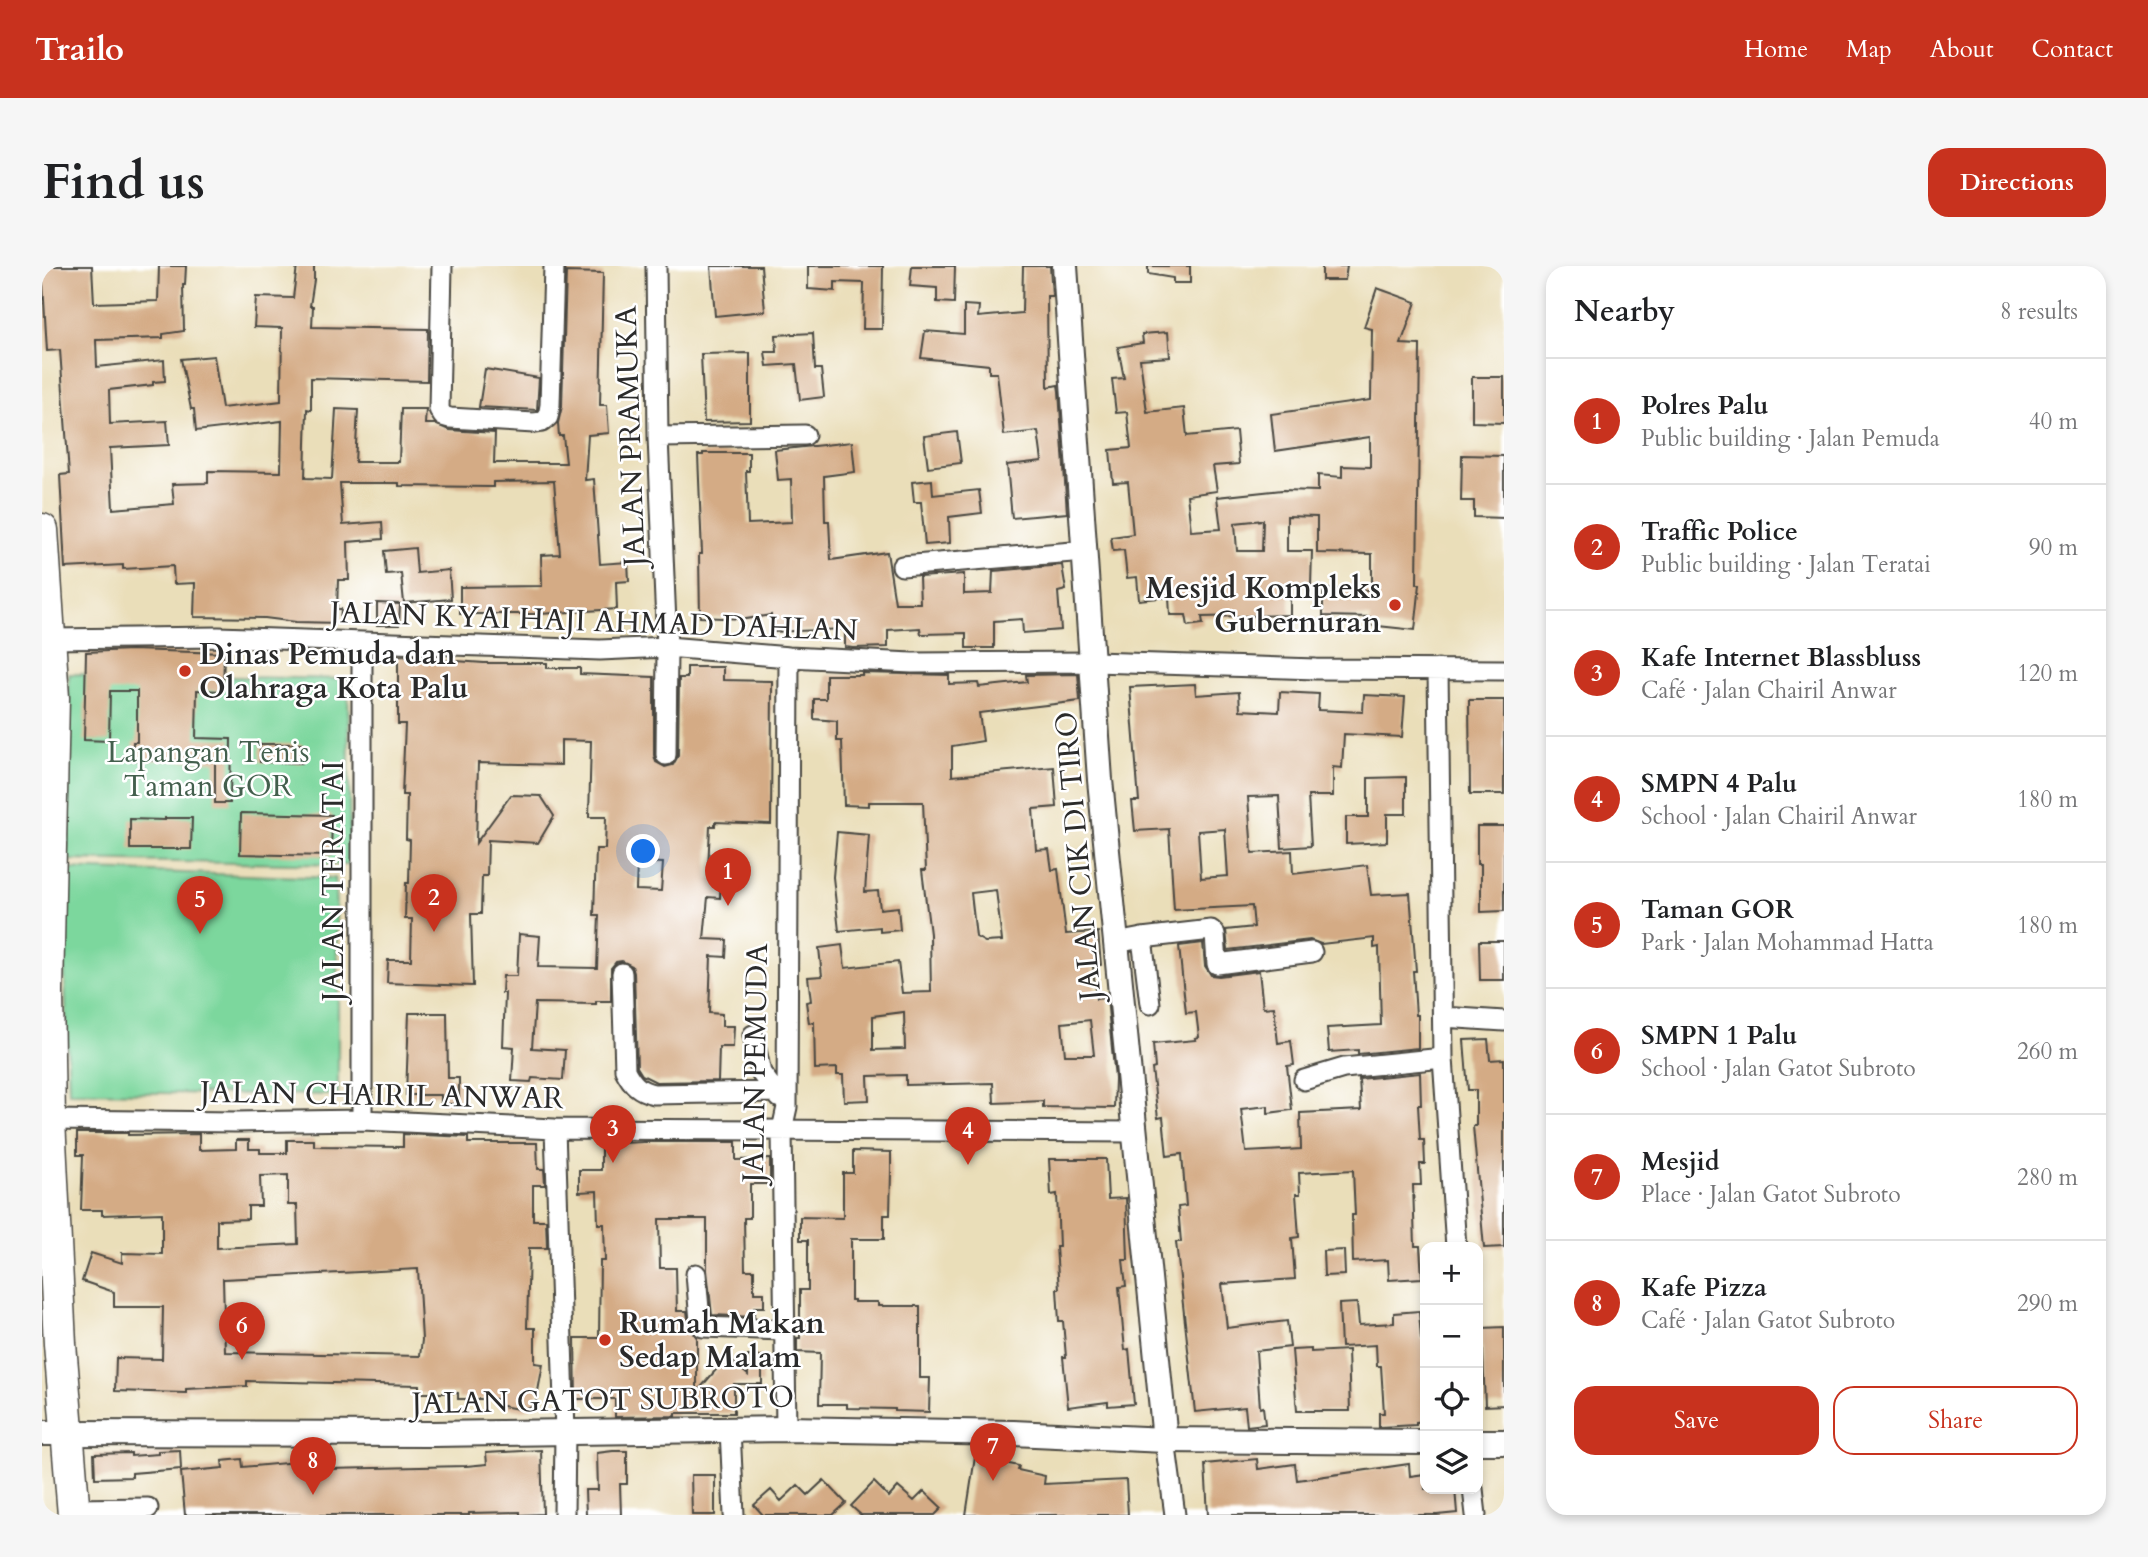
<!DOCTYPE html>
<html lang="en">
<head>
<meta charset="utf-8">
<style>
  :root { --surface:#fff; --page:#f6f6f6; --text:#202124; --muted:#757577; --line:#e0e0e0; --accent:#c8321e }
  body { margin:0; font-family:Cardo,serif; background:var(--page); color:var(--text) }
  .controls { position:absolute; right:21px; bottom:21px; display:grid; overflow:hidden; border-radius:14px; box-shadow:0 4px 10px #0003 }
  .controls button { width:63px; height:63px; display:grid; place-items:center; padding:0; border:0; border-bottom:2px solid var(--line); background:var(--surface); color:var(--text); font:35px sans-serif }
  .you { position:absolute; left:602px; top:586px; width:24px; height:24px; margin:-18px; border:5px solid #fff; border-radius:50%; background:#1a73e8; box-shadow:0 0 0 10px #1a73e833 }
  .badge { display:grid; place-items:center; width:46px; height:46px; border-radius:50%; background:var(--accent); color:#fff; font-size:23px; font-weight:700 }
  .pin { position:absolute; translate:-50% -58px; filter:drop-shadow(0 2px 4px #0008) }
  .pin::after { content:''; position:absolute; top:37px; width:24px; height:21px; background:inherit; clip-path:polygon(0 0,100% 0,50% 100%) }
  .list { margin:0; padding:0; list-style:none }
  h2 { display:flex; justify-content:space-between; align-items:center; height:91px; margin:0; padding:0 28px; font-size:30px }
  h2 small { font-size:23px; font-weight:400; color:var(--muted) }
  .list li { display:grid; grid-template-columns:46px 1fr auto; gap:21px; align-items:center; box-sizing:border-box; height:126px; padding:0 28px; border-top:2px solid var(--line) }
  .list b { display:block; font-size:26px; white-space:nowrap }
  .list p { margin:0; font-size:23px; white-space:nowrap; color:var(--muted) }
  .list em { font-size:23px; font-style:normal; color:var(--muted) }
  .actions { display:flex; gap:14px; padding:21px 28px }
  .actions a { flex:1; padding:16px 0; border:2px solid var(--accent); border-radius:21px; text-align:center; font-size:24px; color:var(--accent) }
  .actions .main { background:var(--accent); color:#fff }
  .icon { flex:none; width:38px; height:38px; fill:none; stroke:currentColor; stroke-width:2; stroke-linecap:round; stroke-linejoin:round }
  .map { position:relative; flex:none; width:1462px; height:1249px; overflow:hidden; border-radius:21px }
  header { display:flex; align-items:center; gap:42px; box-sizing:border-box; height:98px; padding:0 35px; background:var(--accent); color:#fff }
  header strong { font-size:33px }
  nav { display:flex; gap:38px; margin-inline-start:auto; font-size:24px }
  .intro { display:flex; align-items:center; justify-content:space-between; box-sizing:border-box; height:168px; padding:0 42px }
  h1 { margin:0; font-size:49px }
  .button { padding:18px 32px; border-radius:21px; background:var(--accent); color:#fff; font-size:24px; font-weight:700 }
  main { display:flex; gap:42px; padding:0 42px }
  aside { flex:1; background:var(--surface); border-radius:21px; box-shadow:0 4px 10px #0003 }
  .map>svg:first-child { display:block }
  .green { fill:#7cd79d; stroke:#548164; stroke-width:2 }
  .building { fill:#d4ab85; fill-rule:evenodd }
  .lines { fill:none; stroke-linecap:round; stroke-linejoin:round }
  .minor-casing { stroke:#484640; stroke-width:23 }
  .tertiary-casing { stroke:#484640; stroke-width:28 }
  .primary-casing { stroke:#484640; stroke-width:35 }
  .minor { stroke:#fff; stroke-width:19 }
  .tertiary { stroke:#fff; stroke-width:24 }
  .primary { stroke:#fff; stroke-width:32 }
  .poi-dot { fill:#c8321e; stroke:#fff; stroke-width:2.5 }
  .labels { text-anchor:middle; stroke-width:5; stroke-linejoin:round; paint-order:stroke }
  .street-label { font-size:30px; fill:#2b2b2b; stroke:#fff }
  .poi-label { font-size:30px; font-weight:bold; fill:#2b2b2b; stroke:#fff; text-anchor:start }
  .park-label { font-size:30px; fill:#435f4d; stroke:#fff }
</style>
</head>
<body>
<header>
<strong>Trailo</strong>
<nav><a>Home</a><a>Map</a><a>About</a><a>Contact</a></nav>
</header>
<div class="intro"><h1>Find us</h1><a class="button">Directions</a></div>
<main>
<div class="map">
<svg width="1462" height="1249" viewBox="0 0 1462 1249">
  <rect width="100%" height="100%" fill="#fff"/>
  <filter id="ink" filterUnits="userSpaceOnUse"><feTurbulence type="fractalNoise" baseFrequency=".0143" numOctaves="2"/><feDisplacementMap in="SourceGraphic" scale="14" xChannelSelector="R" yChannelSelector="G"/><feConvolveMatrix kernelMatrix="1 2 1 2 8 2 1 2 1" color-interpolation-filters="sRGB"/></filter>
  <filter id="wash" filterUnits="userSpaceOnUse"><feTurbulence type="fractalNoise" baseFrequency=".00686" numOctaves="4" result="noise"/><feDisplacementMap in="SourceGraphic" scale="28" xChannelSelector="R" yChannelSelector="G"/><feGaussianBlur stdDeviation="1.57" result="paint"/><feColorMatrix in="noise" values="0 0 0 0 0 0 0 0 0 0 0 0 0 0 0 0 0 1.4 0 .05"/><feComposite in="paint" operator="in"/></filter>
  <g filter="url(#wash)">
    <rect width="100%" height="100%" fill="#eadeb9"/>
    <path class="green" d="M27 408 306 413 308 599 25 594Z
      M19 603 293 612 296 723V829L27 826Z"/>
    <g id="blocks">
      <path class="building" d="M0 0H50L52 37 116 35 117 0H144L143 19H141L142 65 121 68V72L54 74 55 101 122 94 123 115 111 116V119L67 124 68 158 125 155 127 179 68 182 71 243 132 238 130 218 166 217V205L239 206 240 155 154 165 152 143H149L139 93 172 90 180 142 239 135 240 62 212 61 214 31 251 32 255 0H272V14L268 40H271L270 61 386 63 385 115 269 112V144L265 143 263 212 290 213 294 143 316 144 313 196H357L359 143H384L383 158H393L407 164 453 167 452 197H524L521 170H517L516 157 520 140 524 6 561 7 558 139H565L567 167 546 169 543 214 552 213 558 298 586 296 587 315 574 316 575 343 497 348H418V321L500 320 499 289 518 288 512 215 451 216V221L357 220V217H298L301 259 340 256 341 273 306 276 307 314H296L295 343H299L298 357 254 356 223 352 152 351 153 317 132 318 131 300 81 303V299L23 302 18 209 27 208 18 84 5 85Z
        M669 0H719L723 45 673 50Z
        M766 0H841L840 63H821L822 17 793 16V25L766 23Z
        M870 0H913L912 37 895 36V22L868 20Z
        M981 0H1008L1010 30H1005L1006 121 1016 119 1017 125 1025 247 970 252 965 199 1000 195 996 165 962 169 955 107H947V99L879 92 883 65 922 68V39L937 40 936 51 980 47Z
        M1106 0H1148V17H1131V12L1106 8Z
        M1280 0H1305L1303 14H1280Z
        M1335 22 1374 36 1359 78 1378 79 1375 318H1378L1373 364 1327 359 1328 351 1281 350V323L1330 324V288L1275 287V251L1245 250V285H1270L1269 320H1248V349L1160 351 1161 358 1146 360 1144 349H1128L1127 331 1097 334 1095 311 1085 312 1082 284 1071 285 1069 271 1091 268 1086 216 1071 217 1068 184 1089 182 1085 146 1074 147 1070 113 1082 112 1076 81 1101 77 1100 68 1126 66 1128 91 1098 93 1105 146 1142 142 1145 170 1194 165 1197 198 1171 200 1175 225 1145 229 1149 265 1179 263 1175 231 1240 224 1276 225V209L1300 211V200L1328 201V171L1233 185 1229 148 1329 134 1330 63 1322 61ZM1221 254 1220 285H1195L1193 257Z
        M771 67 773 103H779L782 131 758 134 754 98 725 100 723 86H735L734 69Z
        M708 87V155L662 156 659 88Z
        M443 103 497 112 495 144 437 141Z
        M1430 111H1462V157L1430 156Z
        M915 166 919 197 886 201 882 170Z
        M810 176 813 206 782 210 783 255H787L789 294 845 286 853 337H878L877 311 922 308V328L950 327 951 305 1020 299 1024 324 1016 326 1019 364 981 367 980 353 952 355V382H924V367L879 368 878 362 846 364V381L811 382 803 381V363L730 366 729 349 704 353 658 351 657 288H660L656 189H661V187H707V205H704L706 258 750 256 749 213 736 214 733 184Z
        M1420 189 1462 190V252L1432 251V235H1419Z
        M890 214 891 229 937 224 940 247 907 251 908 277 883 279 879 236H872L870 216Z
        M373 282 375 307 407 304 409 333 362 337 359 307 344 308 342 285Z
        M335 337 358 338 357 359H335Z
        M89 384 182 387 181 425 155 424 154 472 189 473 188 537H173V495L90 494 91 476H95V425H68L67 475 42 474 44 386Z
        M356 390 400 391V394L442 397H505V402H538V408L612 411V489L614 496 623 501 631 499 636 490 637 412H645V401H681V414L730 415 729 558 673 556V560H668L666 604 667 613H679L678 632 666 631 662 673 685 674 684 691 669 690 667 747 680 748V760H692L691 781H677L676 815 614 816 600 809 595 801 592 707 590 700 580 695 574 696 569 702V735H554V738L493 737 490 782 523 784 521 814 490 812 489 816 470 815 472 781 461 780 463 727H460L461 710H475L477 668 498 670 496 701 555 702 557 649H552L554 583H563L564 551H547L549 475 519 474V499L436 497 434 577 469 529 499 530 512 550 496 577 446 574 445 610H440L439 648H429L431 720 345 717 346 694H369L370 653H363L364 617H367L368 574 364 573 365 529H360L363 458H356ZM595 596 621 597 619 625 594 624Z
        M820 407 907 409V418L936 417 937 421 985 416 984 409 1036 408 1038 435 937 447 941 475 910 480V510L1012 501 1015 541 991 543 994 584 1007 583 1010 604 1016 603 1024 668 1056 666 1059 699 1051 700 1054 733 1065 732 1073 813 1072 842 1001 841V835L952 837 951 817 864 819V809L826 810 827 834 802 835 801 809H795V802L773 803 772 756 767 757 764 736 769 735 766 711 780 710 777 682 800 679 803 702 856 696 860 727 889 726 888 668 880 604H884L881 536H827V540L802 539 800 475H795V455L772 453V433H784V409H820ZM954 624 960 675 943 676 934 671 929 627ZM862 746 863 783 831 784V750ZM1048 754 1052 789H1023L1020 757Z
        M1153 418 1154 429 1197 426 1198 444 1237 446 1238 426 1277 428 1276 444 1321 446 1322 429 1363 431 1360 471 1302 468 1300 502 1291 501V530H1266L1269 580 1240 582 1237 530 1206 531 1210 587 1250 585 1251 608 1325 599 1329 629 1368 627 1374 705H1371L1374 749H1376V782L1316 788V784L1287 786 1285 762 1339 759 1337 681 1332 682V672L1279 678 1268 674 1186 684 1184 664 1212 661 1210 640 1132 644 1127 563 1093 565 1090 535H1097L1088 421ZM1183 563 1186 610 1159 612 1156 565Z
        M1427 434H1462V528H1428Z
        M218 478H260V497L218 496Z
        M1364 511V548H1345V576L1304 578V551H1326V512Z
        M199 547 290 549 289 590 198 588Z
        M123 552H150L149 583H88V553L123 554Z
        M1435 560H1462V645L1439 646V598H1435Z
        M795 566 827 569 823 626 836 625 838 643 856 641 858 664 838 666V661L797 665 791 611Z
        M1437 675H1462V714H1438Z
        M1161 677 1163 700 1169 709 1177 710 1217 705 1221 742 1232 741 1236 777 1249 775 1252 799 1245 800 1250 844 1226 847V840L1199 843 1204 886 1259 883 1258 847 1319 844 1317 813 1378 807 1379 839H1376L1378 874H1382L1383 898H1378L1379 919H1371L1373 980H1378L1380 1012 1347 1014 1346 994 1311 996 1310 949H1313L1311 904 1257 907 1258 928H1254L1257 971 1250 972 1253 1013 1180 1018 1185 1062 1245 1055 1248 1081 1214 1085 1218 1142 1221 1141 1223 1158 1205 1160 1203 1141 1153 1146 1134 976H1139L1136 941 1144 940 1140 888 1125 890 1121 851 1116 852 1110 803 1113 802 1111 778 1154 774 1153 772 1157 771 1154 746 1144 747 1137 680Z
        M367 747H405L406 812H417V838H399V829H364Z
        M1446 773 1448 794 1462 793V981L1442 982 1431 860H1434V824H1426L1422 774Z
        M35 867H86V869L157 868V884L194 883V874H207V883H218V887H245V874H272V880L361 881V868L426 871V877H495L496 903H502L503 919H491V954H504L505 982H487L485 1062H493V1097L501 1098 494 1136 488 1142 481 1144 455 1139 456 1133H416V1127H377V1119L205 1115V1120L144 1123V1127L73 1125 74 1092 120 1093 121 1041H72V1026L40 1015 49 987 80 997V987L120 988V947L60 949V944H39L41 889H35ZM246 909V939H255L256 978 175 982V954L206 953V940H219L218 910ZM376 1003 380 1074 378 1090 183 1086 181 1013Z
        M602 876H694V894L728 893V918H708V952H702L703 1004H712V1027H722V1041H712V1051L670 1049 665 1004V953H617L618 1002H634L635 1045H645L647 1060 655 1072V1126L685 1091 706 1109V1090H720V1118H692V1147H634V1150L573 1151V1133H534L533 1072H557L558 995H563L562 958H556L555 925 537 926V904H559V878Z
        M811 885 849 886V904L848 949H842V973H809V1034H812V1036H836V1040H878V1112H888L887 1146 853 1145V1143L805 1142V1138H777L778 1087 755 1086V1072H758V1024H766V974H758V951L801 952V907H811Z
        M1007 893H1064L1066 933 1084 932 1086 994H1081L1084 1020 1077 1021 1083 1084 1087 1083 1092 1138 1066 1140V1136L1026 1141 1021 1091H1024L1021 1055H1017L1015 1023H1017L1014 981H1017L1015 928 1009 929Z
        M1302 984 1303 1009 1282 1010 1281 985Z
        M1315 1037 1317 1059 1352 1057V1047L1377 1045 1379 1073H1383V1155L1374 1156V1159L1337 1161V1147H1342L1339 1100H1335L1334 1079 1299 1081 1297 1038Z
        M1462 1061V1139L1443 1140 1440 1062Z
        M1269 1083V1086L1306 1084 1308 1145H1255L1250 1084Z
        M138 1184 139 1203 90 1207V1211L53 1212 52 1188 89 1187V1190L116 1188V1185Z
        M499 1184 501 1248 478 1249V1246L427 1247V1249H143L139 1206 181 1202 180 1195 200 1193 201 1201 286 1193V1203L424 1200 445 1198 444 1187Z
        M571 1185H585V1218H578L579 1249H544L543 1224H556L555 1187Z
        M933 1191 977 1200 976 1204 1003 1210 1002 1218 1084 1214 1086 1249H924Z
        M1215 1193 1216 1203 1253 1198 1255 1214 1367 1198 1368 1210 1383 1208V1223H1413L1415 1247 1395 1249H1166L1163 1198Z
        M649 1209H673V1249H650Z
        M782 1214 804 1237 791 1249H721L712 1239 729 1224 739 1235 756 1219 766 1229Z
        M832 1216 847 1231 856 1221 872 1235 882 1225 900 1242 893 1249H819L809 1240Z"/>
    </g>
  </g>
  <g filter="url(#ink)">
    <use href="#blocks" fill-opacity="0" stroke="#484640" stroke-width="2"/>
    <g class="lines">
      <g class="minor-casing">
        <path id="minor" d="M400 0 397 143 401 150 408 152 492 157 500 156 506 151 508 139 512 0
          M614 0 616 171 625 381 624 489
          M616 171 763 169
          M860 300 1043 285
          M8 373 176 371 558 384 625 381 747 391 870 397 1052 396 1274 403 1462 404
          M320 376V854
          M1396 403 1401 792 1414 981
          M1100 672 1108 738
          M1074 677 1100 672 1169 664 1173 668 1175 698 1270 686
          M580 707 583 804C590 818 597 825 612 828L733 826
          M1401 751 1462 755
          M711 769 719 807 738 832
          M1262 814 1302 802 1401 792
          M7 854 195 856 320 854 513 863 1092 866
          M513 863 523 1166 522 1249
          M654 1008 658 1055 661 1061 741 1064
          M688 1163 692 1249
          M744 1163 740 864 745 841 747 391
          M1123 1174 1133 1249
          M1431 1223 1434 1249
          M32 1243 106 1242"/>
      </g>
      <g class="tertiary-casing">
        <path id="tertiary" d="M1023 0 1058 514 1123 1174
          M0 1167 390 1168 744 1163 971 1167 1123 1174 1383 1176
          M1436 1176H1462"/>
      </g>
      <g class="primary-casing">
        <path id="primary" d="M0 264 11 432 5 727 7 854 18 1078 32 1249"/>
      </g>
      <use href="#minor" class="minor"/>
      <use href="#tertiary" class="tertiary"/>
      <use href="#primary" class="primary"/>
    </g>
  </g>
  <g class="poi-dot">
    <circle cx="1353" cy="339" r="7"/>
    <circle cx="143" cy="405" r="7"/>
    <circle cx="563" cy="1074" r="7"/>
  </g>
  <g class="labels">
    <g class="street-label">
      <text transform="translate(588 170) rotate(-92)" y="10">JALAN PRAMUKA</text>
      <text transform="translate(552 355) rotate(2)" y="10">JALAN KYAI HAJI AHMAD DAHLAN</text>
      <text transform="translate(1036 590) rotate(-95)" y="10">JALAN CIK DI TIRO</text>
      <text transform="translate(291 615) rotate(-90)" y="10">JALAN TERATAI</text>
      <text transform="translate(713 797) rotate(-89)" y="10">JALAN PEMUDA</text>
      <text transform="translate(340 829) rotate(1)" y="10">JALAN CHAIRIL ANWAR</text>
      <text transform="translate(561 1134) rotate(-1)" y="10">JALAN GATOT SUBROTO</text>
    </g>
    <g class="poi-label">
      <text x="1339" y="332" text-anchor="end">Mesjid Kompleks<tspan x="1339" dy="34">Gubernuran</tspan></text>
      <text x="157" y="398">Dinas Pemuda dan<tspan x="157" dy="34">Olahraga Kota Palu</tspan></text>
      <text x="577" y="1067">Rumah Makan<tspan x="577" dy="34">Sedap Malam</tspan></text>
    </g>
    <g class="park-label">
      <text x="166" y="496">Lapangan Tenis<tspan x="166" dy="34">Taman GOR</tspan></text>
    </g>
  </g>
</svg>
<div class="controls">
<button>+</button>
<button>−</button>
<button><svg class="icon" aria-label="locate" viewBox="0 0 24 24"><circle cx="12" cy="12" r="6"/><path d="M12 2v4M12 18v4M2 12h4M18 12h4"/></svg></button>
<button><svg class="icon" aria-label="layers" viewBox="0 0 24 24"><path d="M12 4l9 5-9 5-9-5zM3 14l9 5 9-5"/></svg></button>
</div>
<div class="you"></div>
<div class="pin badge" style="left:686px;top:640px">1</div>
<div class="pin badge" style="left:392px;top:666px">2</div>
<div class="pin badge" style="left:571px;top:897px">3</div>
<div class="pin badge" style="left:926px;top:899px">4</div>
<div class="pin badge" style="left:158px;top:668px">5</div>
<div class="pin badge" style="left:200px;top:1094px">6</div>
<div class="pin badge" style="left:951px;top:1215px">7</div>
<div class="pin badge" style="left:271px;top:1229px">8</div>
</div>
<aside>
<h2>Nearby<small>8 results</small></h2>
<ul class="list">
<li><span class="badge">1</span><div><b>Polres Palu</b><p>Public building · Jalan Pemuda</p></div><em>40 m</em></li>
<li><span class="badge">2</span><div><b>Traffic Police</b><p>Public building · Jalan Teratai</p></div><em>90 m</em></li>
<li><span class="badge">3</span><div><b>Kafe Internet Blassbluss</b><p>Café · Jalan Chairil Anwar</p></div><em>120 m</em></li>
<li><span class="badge">4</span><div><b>SMPN 4 Palu</b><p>School · Jalan Chairil Anwar</p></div><em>180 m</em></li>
<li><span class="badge">5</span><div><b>Taman GOR</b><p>Park · Jalan Mohammad Hatta</p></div><em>180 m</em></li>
<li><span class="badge">6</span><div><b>SMPN 1 Palu</b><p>School · Jalan Gatot Subroto</p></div><em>260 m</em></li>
<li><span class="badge">7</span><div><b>Mesjid</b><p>Place · Jalan Gatot Subroto</p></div><em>280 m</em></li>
<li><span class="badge">8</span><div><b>Kafe Pizza</b><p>Café · Jalan Gatot Subroto</p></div><em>290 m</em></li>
</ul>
<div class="actions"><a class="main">Save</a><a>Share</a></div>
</aside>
</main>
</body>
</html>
